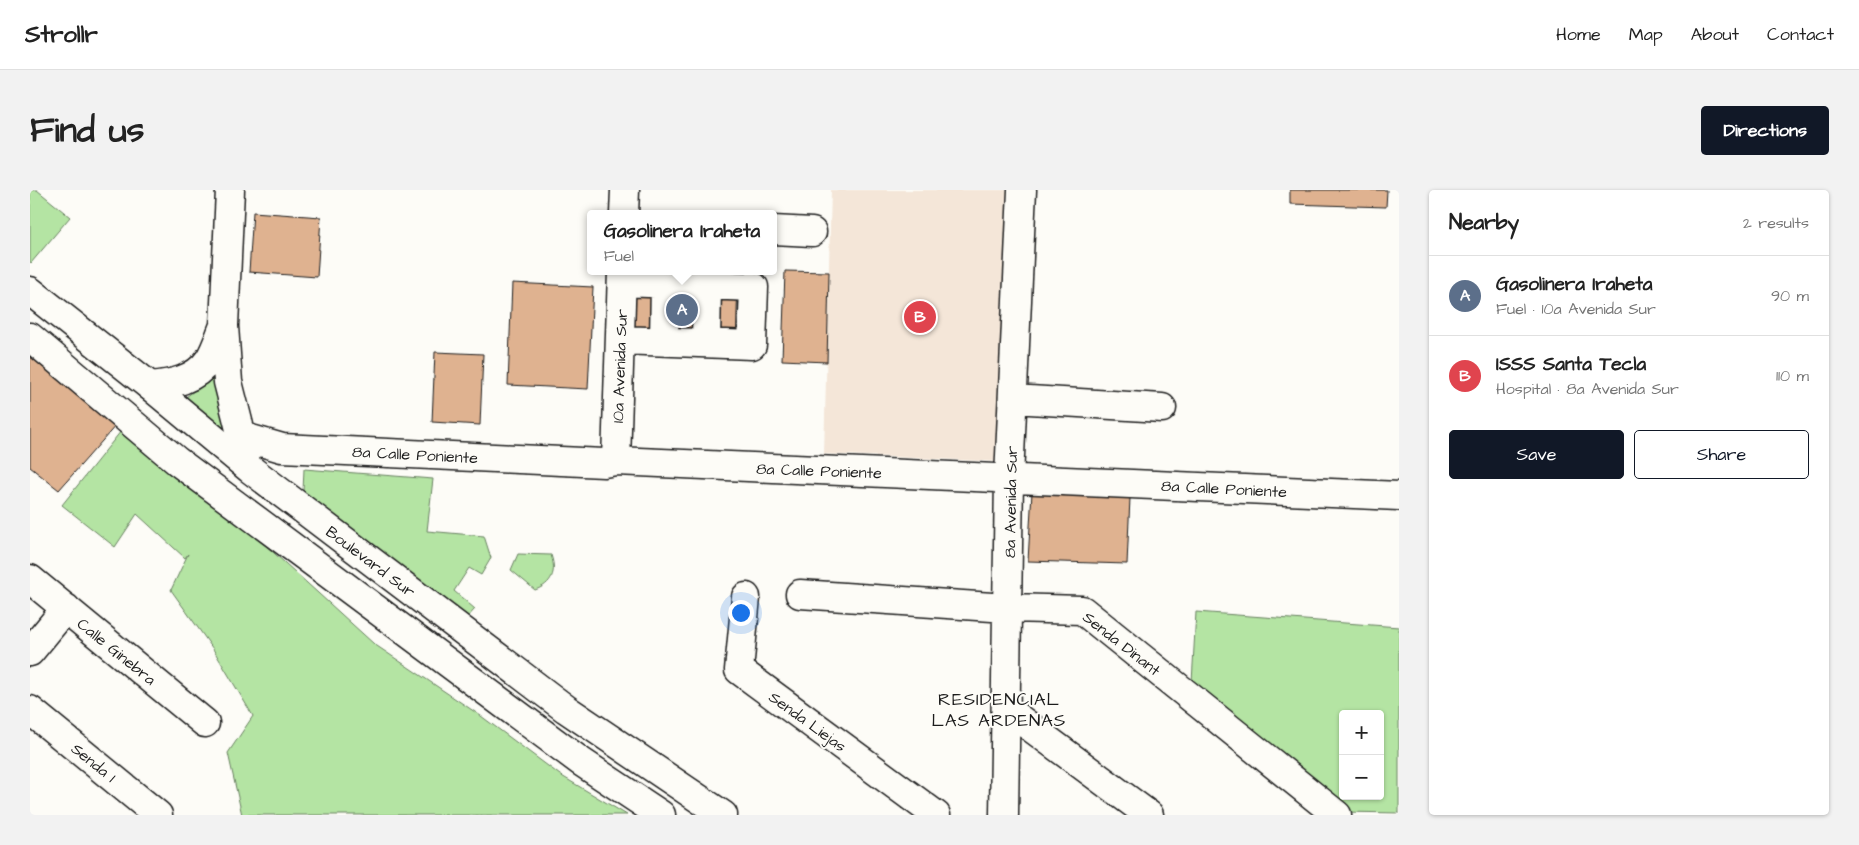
<!DOCTYPE html>
<html lang="en">
<head>
<meta charset="utf-8">
<style>
  :root { --surface:#fff; --page:#f2f2f2; --text:#222; --muted:#767676; --line:#e0e0e0; --accent:#111827 }
  body { margin:0; font-family:"Architects Daughter",sans-serif; background:var(--page); color:var(--text) }
  .controls { position:absolute; right:15px; bottom:15px; display:grid; overflow:hidden; border-radius:5px; box-shadow:0 1px 4px #0004 }
  .controls button { width:45px; height:45px; display:grid; place-items:center; padding:0; border:0; border-bottom:1px solid var(--line); background:var(--surface); color:var(--text); font:25px sans-serif }
  .you { position:absolute; left:710px; top:422px; width:18px; height:18px; margin:-12px; border:4px solid #fff; border-radius:50%; background:#1a73e8; box-shadow:0 0 0 8px #1a73e833 }
  .badge { display:grid; place-items:center; width:32px; height:32px; border-radius:50%; background:var(--accent); color:#fff; font-size:16px; font-weight:700 }
  .pin { position:absolute; translate:-50% -50%; border:2px solid #fff; box-shadow:0 1px 5px #0006 }
  .popup { position:absolute; left:557px; top:20px; width:190px; height:65px; box-sizing:border-box; display:grid; place-content:center; border-radius:5px; background:var(--surface); filter:drop-shadow(0 1px 4px #0005); font-size:16px; white-space:nowrap; color:var(--muted) }
  .popup b { font-size:19px; color:var(--text) }
  .popup::after { content:''; position:absolute; left:50%; top:100%; margin-left:-10px; border:10px solid transparent; border-top-color:var(--surface) }
  .list { margin:0; padding:0; list-style:none }
  h2 { display:flex; justify-content:space-between; align-items:center; height:65px; margin:0; padding:0 20px; font-size:21px }
  h2 small { font-size:16px; font-weight:400; color:var(--muted) }
  .list li { display:grid; grid-template-columns:32px 1fr auto; gap:15px; align-items:center; box-sizing:border-box; height:80px; padding:0 20px; border-top:1px solid var(--line) }
  .list b { display:block; font-size:19px; white-space:nowrap }
  .list p { margin:0; font-size:16px; white-space:nowrap; color:var(--muted) }
  .list em { font-size:16px; font-style:normal; color:var(--muted) }
  .actions { display:flex; gap:10px; padding:15px 20px }
  .actions a { flex:1; padding:11px 0; border:1px solid var(--accent); border-radius:5px; text-align:center; font-size:18px; color:var(--accent) }
  .actions .main { background:var(--accent); color:#fff }
  .map { position:relative; flex:none; width:1369px; height:625px; overflow:hidden; border-radius:5px }
  header { display:flex; align-items:center; gap:30px; box-sizing:border-box; height:70px; padding:0 25px; background:var(--surface); border-bottom:1px solid var(--line) }
  header strong { font-size:24px }
  nav { display:flex; gap:28px; margin-inline-start:auto; font-size:18px }
  .intro { display:flex; align-items:center; justify-content:space-between; box-sizing:border-box; height:120px; padding:0 30px }
  h1 { margin:0; font-size:35px }
  .button { padding:12px 22px; border-radius:5px; background:var(--accent); color:#fff; font-size:18px; font-weight:700 }
  main { display:flex; gap:30px; padding:0 30px }
  aside { flex:1; background:var(--surface); border-radius:5px; box-shadow:0 1px 4px #0004 }
  .map>svg:first-child { display:block }
  .built { fill:#f4e6d8 }
  .green { fill:#b4e4a3; stroke:#688060; fill-rule:evenodd }
  .building { fill:#dfb290; stroke:#1c1c1c }
  .lines { fill:none; stroke-linecap:round; stroke-linejoin:round }
  .minor-casing { stroke:#1c1c1c; stroke-width:31 }
  .highway-casing { stroke:#1c1c1c; stroke-width:31 }
  .minor { stroke:#fdfcf7; stroke-width:28 }
  .highway { stroke:#fdfcf7; stroke-width:28 }
  .labels { text-anchor:middle; stroke-width:4; stroke-linejoin:round; paint-order:stroke }
  .street-label { font-size:16px; fill:#1c1c1c; stroke:#fdfcf7 }
  .neighbourhood-label { font-size:18px; letter-spacing:1px; fill:#1c1c1c; stroke:#fdfcf7 }
</style>
</head>
<body>
<header>
<strong>Strollr</strong>
<nav><a>Home</a><a>Map</a><a>About</a><a>Contact</a></nav>
</header>
<div class="intro"><h1>Find us</h1><a class="button">Directions</a></div>
<main>
<div class="map">
<svg width="1369" height="625" viewBox="0 0 1369 625">
  <rect width="100%" height="100%" fill="#fdfcf7"/>
  <filter id="ink" filterUnits="userSpaceOnUse"><feTurbulence type="fractalNoise" baseFrequency=".02" numOctaves="2"/><feDisplacementMap in="SourceGraphic" scale="10" xChannelSelector="R" yChannelSelector="G"/><feConvolveMatrix kernelMatrix="1 2 1 2 8 2 1 2 1" color-interpolation-filters="sRGB"/></filter>
  <g filter="url(#ink)">
    <path class="built" d="M801 0H989L975 272 794 264Z"/>
    <path class="green" d="M0 0H7L40 27 1 73 0 72Z
      M187 174 188 200 197 249 156 207 173 194Z
      M99 231 344 454 451 526 530 585 597 625H212L198 563 223 526 183 459 141 400 158 364 155 368 107 324 85 357 32 315Z
      M274 279 403 289 397 341 454 346 461 368 451 385 439 378 424 401 445 419 435 430 273 301Z
      M488 364 521 365C527 382 522 394 505 400L481 380Z
      M1166 422 1369 437V623L1312 622 1161 510ZM1313 524H1350V606H1313Z"/>
    <path class="building" d="M1260 0H1357L1356 17 1260 14Z
      M223 22 291 27 287 87 219 82Z
      M598 81H708L706 165 595 161Z
      M755 81 799 82 797 172 752 170Z
      M482 93 563 97 558 199 478 195Z
      M0 147 94 226 29 300 0 277Z
      M405 162 453 164 450 235 402 232Z
      M1002 302 1100 308 1097 374 998 371Z"/>
    <g class="lines">
      <g class="minor-casing">
        <path id="minor" d="M200 0 194 136 198 192 216 263
          M594 24 595 0
          M743 40 782 42
          M590 150 722 155 724 97 592 92
          M634 151 635 94
          M676 153 677 95
          M120 196C142 194 165 190 179 170 185 161 189 148 193 138
          M983 209 1132 218
          M211 246 252 258 574 273 586 271 1369 306
          M586 271 592 81
          M0 389 175 533
          M770 404 977 418 1052 420 1307 625
          M716 407 709 480 906 625
          M0 462 36 418
          M976 519 1119 625
          M0 520 128 625
          M974 625 979 288 992 0"/>
      </g>
      <g class="highway-casing">
        <path id="highway" d="M0 101 120 196 220 279 536 519 693 625
          M0 147 147 271 550 571 631 625"/>
      </g>
      <use href="#minor" class="minor"/>
      <use href="#highway" class="highway"/>
    </g>
  </g>
  <g class="labels">
    <g class="street-label">
      <text transform="translate(589 176) rotate(-88)" y="6">10a Avenida Sur</text>
      <text transform="translate(385 264) rotate(3)" y="6">8a Calle Poniente</text>
      <text transform="translate(789 280) rotate(2)" y="6">8a Calle Poniente</text>
      <text transform="translate(1194 298) rotate(3)" y="6">8a Calle Poniente</text>
      <text transform="translate(980 312) rotate(-89)" y="6">8a Avenida Sur</text>
      <text transform="translate(341 371) rotate(37)" y="6">Boulevard Sur</text>
      <text transform="translate(1092 453) rotate(38)" y="6">Senda Dinant</text>
      <text transform="translate(87 461) rotate(39)" y="6">Calle Ginebra</text>
      <text transform="translate(778 531) rotate(36)" y="6">Senda Liejas</text>
      <text transform="translate(64 572) rotate(39)" y="6">Senda 1</text>
    </g>
    <g class="neighbourhood-label">
      <text x="969" y="515">RESIDENCIAL<tspan x="969" dy="21">LAS ARDENAS</tspan></text>
    </g>
  </g>
</svg>
<div class="controls">
<button>+</button>
<button>−</button>
</div>
<div class="you"></div>
<div class="pin badge" style="left:652px;top:120px;background:#5c6f8a">A</div>
<div class="popup"><b>Gasolinera Iraheta</b>Fuel</div>
<div class="pin badge" style="left:890px;top:127px;background:#e0444e">B</div>
</div>
<aside>
<h2>Nearby<small>2 results</small></h2>
<ul class="list">
<li><span class="badge" style="background:#5c6f8a">A</span><div><b>Gasolinera Iraheta</b><p>Fuel · 10a Avenida Sur</p></div><em>90 m</em></li>
<li><span class="badge" style="background:#e0444e">B</span><div><b>ISSS Santa Tecla</b><p>Hospital · 8a Avenida Sur</p></div><em>110 m</em></li>
</ul>
<div class="actions"><a class="main">Save</a><a>Share</a></div>
</aside>
</main>
</body>
</html>
